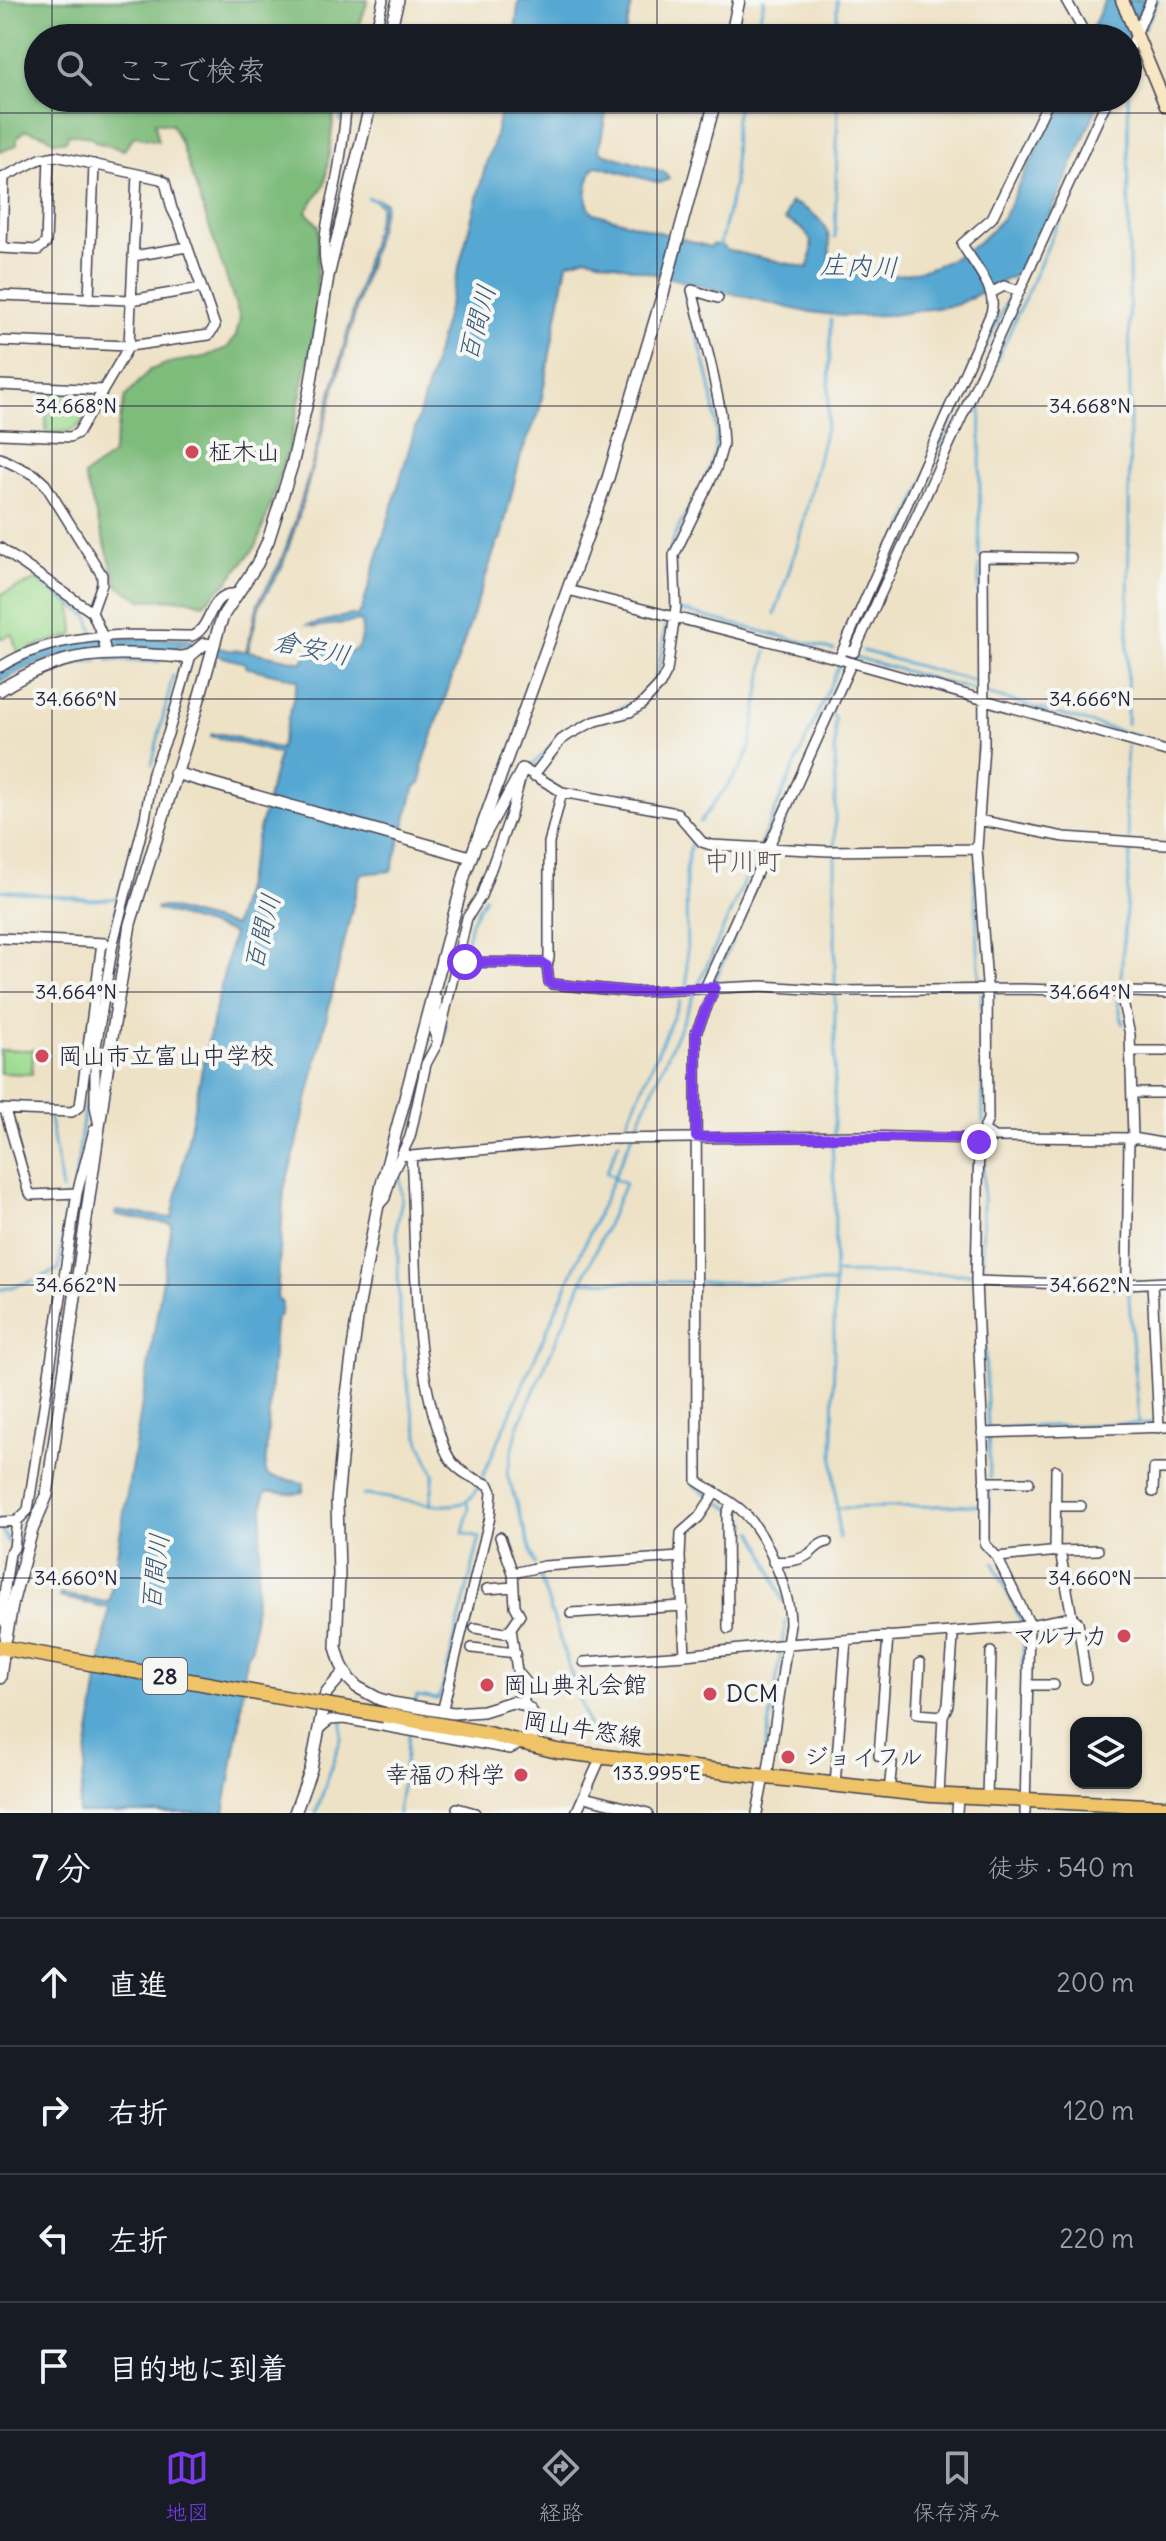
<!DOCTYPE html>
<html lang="ja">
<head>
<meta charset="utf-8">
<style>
  :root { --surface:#171b24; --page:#242831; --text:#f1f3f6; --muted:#9ea1a6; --line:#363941; --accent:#7c3aed }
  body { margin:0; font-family:Delius,"Klee One",sans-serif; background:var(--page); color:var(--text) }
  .controls { position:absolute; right:24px; bottom:24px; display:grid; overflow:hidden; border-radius:16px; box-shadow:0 2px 6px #0004 }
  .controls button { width:72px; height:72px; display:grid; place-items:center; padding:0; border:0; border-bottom:2px solid var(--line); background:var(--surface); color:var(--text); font:40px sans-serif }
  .stop { position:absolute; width:24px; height:24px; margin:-18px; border:6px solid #7c3aed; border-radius:50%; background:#fff }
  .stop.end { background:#7c3aed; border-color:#fff; box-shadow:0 2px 8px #0008 }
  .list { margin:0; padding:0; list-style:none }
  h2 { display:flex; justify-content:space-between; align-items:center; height:104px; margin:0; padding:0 32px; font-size:34px }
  h2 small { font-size:26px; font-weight:400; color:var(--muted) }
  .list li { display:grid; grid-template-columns:52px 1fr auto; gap:24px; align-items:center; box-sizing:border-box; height:128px; padding:0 32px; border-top:2px solid var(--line) }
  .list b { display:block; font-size:30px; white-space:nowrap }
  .list em { font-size:26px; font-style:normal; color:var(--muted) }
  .icon { flex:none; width:44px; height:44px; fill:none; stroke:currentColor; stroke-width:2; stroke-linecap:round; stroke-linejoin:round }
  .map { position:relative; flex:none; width:1166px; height:1813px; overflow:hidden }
  .search { position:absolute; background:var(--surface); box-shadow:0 2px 6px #0004; left:24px; right:24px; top:24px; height:88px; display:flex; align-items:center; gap:20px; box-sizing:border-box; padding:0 28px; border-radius:44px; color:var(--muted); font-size:30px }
  .sheet { height:616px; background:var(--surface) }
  nav { display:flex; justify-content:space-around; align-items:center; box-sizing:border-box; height:112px; border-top:2px solid var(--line); background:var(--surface); font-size:22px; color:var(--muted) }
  nav a { display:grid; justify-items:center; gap:4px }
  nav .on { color:var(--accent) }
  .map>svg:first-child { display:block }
  .green { fill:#9edc91; stroke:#607f66; stroke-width:2 }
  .forest { fill:#7ebc7b; stroke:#506f5b; stroke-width:2 }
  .water { fill:#57a8d2; stroke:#3c6586; stroke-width:2 }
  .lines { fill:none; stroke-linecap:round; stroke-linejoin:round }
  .stream { stroke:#57a8d2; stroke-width:3 }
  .minor-casing { stroke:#413f50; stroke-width:12 }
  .tertiary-casing { stroke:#413f50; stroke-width:14 }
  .secondary-casing { stroke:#413f50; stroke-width:15 }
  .primary-casing { stroke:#413f50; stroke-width:17 }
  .minor { stroke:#fff; stroke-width:9 }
  .tertiary { stroke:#fff; stroke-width:11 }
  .secondary { stroke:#f9e7c3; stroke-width:12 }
  .primary { stroke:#efc469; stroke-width:14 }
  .primary-bridge-casing { stroke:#413f50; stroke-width:17; stroke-linecap:butt }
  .primary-bridge { stroke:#efc469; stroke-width:14 }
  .route { stroke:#7c3aed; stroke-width:10 }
  .ticks { fill:none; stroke:#22223b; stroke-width:2; stroke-opacity:0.45 }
  .poi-dot { fill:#d1495b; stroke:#f6f6f2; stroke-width:3 }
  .labels { text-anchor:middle; stroke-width:8; stroke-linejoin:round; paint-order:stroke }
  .shield { fill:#f6f6f2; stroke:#626272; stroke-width:2 }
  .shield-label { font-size:22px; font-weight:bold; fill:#22223b }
  .poi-label { font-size:24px; fill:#22223b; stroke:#f6f6f2; text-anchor:start }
  .street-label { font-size:24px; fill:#22223b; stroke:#f6f6f2 }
  .water-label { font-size:26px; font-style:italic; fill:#375877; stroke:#f6f6f2 }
  .neighbourhood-label { font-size:26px; fill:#5f5257; stroke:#f6f6f2 }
  .ticks-label { font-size:20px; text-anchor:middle; fill:#22223b; stroke:#f6f6f2; stroke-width:8; stroke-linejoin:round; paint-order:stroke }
</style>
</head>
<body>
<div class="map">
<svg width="1166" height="1813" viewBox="0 0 1166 1813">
  <rect width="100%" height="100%" fill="#f6f6f2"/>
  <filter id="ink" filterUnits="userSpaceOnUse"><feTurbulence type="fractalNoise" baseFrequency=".0125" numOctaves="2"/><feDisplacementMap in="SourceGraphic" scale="16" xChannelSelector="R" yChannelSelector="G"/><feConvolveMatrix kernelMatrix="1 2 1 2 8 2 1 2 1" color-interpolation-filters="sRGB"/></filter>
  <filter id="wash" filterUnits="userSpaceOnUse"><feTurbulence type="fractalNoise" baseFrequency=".006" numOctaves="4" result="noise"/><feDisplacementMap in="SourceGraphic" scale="32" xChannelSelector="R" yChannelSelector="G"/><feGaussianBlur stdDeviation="1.8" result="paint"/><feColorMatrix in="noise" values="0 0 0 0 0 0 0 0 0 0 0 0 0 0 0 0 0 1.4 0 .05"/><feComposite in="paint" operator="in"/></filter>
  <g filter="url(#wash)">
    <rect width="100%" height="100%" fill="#eee2c6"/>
    <path class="green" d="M47 391 93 393 95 397C77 427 83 434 46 432Z
      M36 580 72 606 74 635 41 644 18 654 12 634 0 639V595Z
      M0 1050H33L32 1074 0 1073Z"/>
    <path class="forest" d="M3 0H368L355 38H38V98H336L325 184 306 212 319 226 315 329 290 444 257 545 227 582 203 604 187 599 142 600 118 586 84 476 112 455 125 397 150 370 169 363 204 357 227 348 236 336 240 318 182 146 172 125 155 122 158 141 134 136 124 150 96 142 91 137 69 134 65 141H53L45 135 25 130 17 138V145L0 152V3Z"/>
    <path class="water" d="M519 0H633L624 38H514Z
      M1105 0H1145L1128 38H1088Z
      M503 98H609L599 150 603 153 664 172 669 179 660 183 598 166 593 168C588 182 581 202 594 213L710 247 713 244 725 247 726 250 808 268C816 242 812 231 785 220L790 202C810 209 828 221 830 244 830 253 829 262 831 270 894 285 957 271 1000 221 1009 210 1014 194 1020 182 1034 154 1048 126 1061 98H1101L1027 269 956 305 891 315 842 316 802 311 587 257 567 263 539 413 521 454 501 538 497 543 422 767 423 773 420 784 415 787 393 866 391 871 361 874 359 879 295 1152 284 1189 277 1298 282 1303 281 1312 275 1323 265 1471 269 1476 304 1483 303 1492C292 1496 279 1490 267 1491L264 1495 252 1647 246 1657 240 1722 224 1813H78L109 1608 59 1597 60 1594 109 1602 172 1224 115 1215 116 1211 172 1218 203 1064 233 933 156 909 157 907H165L234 926 279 754 211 736 212 734H223L280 749 298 680 245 667V663L179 645 177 649 170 648V651L161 650V648L152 651V648C86 645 58 650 0 682V672L43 651 99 638 187 639 227 650 246 651 258 603 280 563 293 527 314 457 381 206 376 202V199L385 202V205L300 513 282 567 260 604 248 651 302 662 310 647C335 648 368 668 361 621L315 627 308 625 350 615 357 616 362 609 429 381 487 160 493 145Z"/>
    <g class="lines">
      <path class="stream" d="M837 0V38
        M1144 29 1158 0
        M369 38 372 27
        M755 38 764 0
        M1128 68 1129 66
        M340 121 346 98
        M368 198 380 202
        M835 238 838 98
        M719 248 734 185 735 122 741 98
        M837 265 836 269 843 270V276
        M1015 285 1020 270
        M979 557 981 396 1114 98
        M42 583 88 616 94 634
        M878 588 940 445 1011 292
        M668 610C672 592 665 574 669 555 675 525 697 500 708 472 712 463 716 453 716 442 719 401 696 334 685 292L687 283
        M679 610 834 650
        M775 614 799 540 828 419 831 320
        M849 648 872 602
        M863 651 973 681 978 680 979 565
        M851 656 1166 744
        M108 660 159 662
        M38 676 80 663 97 661
        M603 715C662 696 657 676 666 622
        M831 715 835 717V848
        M1127 724 1130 414 1128 78
        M567 731 588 720
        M1127 746 1124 804 1129 838
        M152 764 173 675
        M531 767 550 747
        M977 781 978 746
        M700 822 742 766 750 748 766 652
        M776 841 798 794
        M974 870 980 985
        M0 890 93 900 119 898
        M110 936 129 861
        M463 960 471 922 485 897
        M714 983 756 885
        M687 985 686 870 692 837
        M835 985V855
        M101 987 106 951
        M1120 989 1131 845
        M981 993 983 1122
        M1119 996 1118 1002 1123 1024
        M429 1070 443 1044 446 1025
        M0 1105 44 1106
        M50 1119 62 1190
        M622 1134 680 1001
        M834 1134 835 995
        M984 1142 982 1278 990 1478
        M832 1144 835 1200 833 1458 839 1538
        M411 1150 417 1133 425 1089
        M404 1163 399 1170 402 1199 397 1224 399 1306 405 1370 412 1408 420 1442 434 1474 430 1505
        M615 1177 606 1173 619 1142
        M74 1189 85 1103
        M834 1273 972 1274
        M582 1281 833 1283
        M1128 1287 1139 1423
        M0 1290 33 1281 59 1269 67 1205 65 1197
        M988 1428 1152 1423
        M482 1478 839 665
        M693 1480 694 1486 737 1513 748 1524
        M363 1495C388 1495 449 1514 468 1500 473 1497 476 1490 479 1485
        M838 1508 979 1505
        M989 1514 990 1485
        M1 1528 9 1543
        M753 1531 762 1547 783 1601
        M13 1560 18 1552 23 1522
        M994 1563 1024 1627 1020 1787
        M535 1564 507 1474 518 1427 625 1184 614 1179
        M538 1571 594 1744
        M415 1703 417 1696 438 1699 443 1686 480 1537 463 1533 469 1508 466 1501
        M763 1766 786 1620
        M316 1813 341 1739 342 1722
        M398 1813 409 1734"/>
    </g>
  </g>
  <g filter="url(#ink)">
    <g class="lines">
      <g class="minor-casing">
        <path id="minor" d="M1066 0 1083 30 1079 38
          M374 38 383 0
          M1128 53 1151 0
          M0 179 40 159 56 156 160 179 165 182 172 209 180 225 215 326 209 335 129 346 0 341
          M0 248 38 250 46 243 49 157
          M2 248 4 177
          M133 256 187 247
          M328 276C318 244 331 209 337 177 341 155 344 132 346 109L351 98
          M991 293 1004 286 1020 291
          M0 295 131 300 201 288
          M89 299 94 164
          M0 385 103 390
          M0 434 70 437 78 433 129 346 137 174
          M0 458 35 475 45 484 102 575V584L92 612
          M0 548 92 612 102 635 106 653
          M568 590 839 659 1166 751
          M844 649 854 652 1108 98
          M839 659 991 313C998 289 974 265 962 244L992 218 1050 98
          M0 667C59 630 125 635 192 636 213 628 208 590 238 594
          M533 776 561 740 570 734 593 722 630 712 641 705 660 685 667 671 676 607 674 555 716 469 723 445 721 413 711 365 692 290 718 298
          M978 820 1064 837 1166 844
          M475 845 481 842 486 834 522 768 562 792 677 813 702 842 711 845 829 851 977 849
          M0 938 105 943
          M456 962 542 963 547 966 549 982 552 984 634 992 762 986 838 991 1021 989 1166 993
          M547 966 549 958V843L562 792
          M715 987 696 1033 697 1481C711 1490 727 1499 740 1509 766 1531 790 1591 790 1624L767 1777
          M705 988 851 664
          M1121 993 1130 1035 1133 1138
          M432 994 437 999 434 1032 438 1042
          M1131 1051H1166
          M1132 1093H1166
          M0 1109 72 1112 80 1106 102 943
          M5 1110 28 1190 31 1195 77 1193
          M985 1131 994 1137 1133 1138 1166 1144
          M402 1154 411 1156 606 1139 864 1136 979 1139
          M411 1156C417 1244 410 1352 440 1435 443 1445 446 1455 453 1463 462 1474 476 1479 489 1485L492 1492 490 1517 442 1712
          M378 1206 385 1198 392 1174 410 1137 426 1064 438 1042 467 918 481 896 511 814 522 772
          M976 1281 1127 1286 1129 1138
          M1152 1283 1159 1428
          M1127 1284 1166 1282
          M982 1433 1166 1427
          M984 1482H1029
          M1153 1492 1154 1469H1166
          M1056 1506H1081
          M0 1522 17 1521
          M500 1537 513 1573
          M1060 1551 1098 1550
          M1055 1552 1056 1470
          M997 1557 1060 1551 1072 1617 1078 1622 1086 1679
          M773 1562C786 1561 798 1562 809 1554 816 1549 817 1544 827 1542
          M487 1589 513 1587
          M571 1613 682 1606
          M8 1628 1 1615 10 1553 14 1548 17 1521 28 1510 77 1193 94 1130 99 1126 95 1106V1053L113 943 145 818 153 772 168 734 191 655
          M475 1628 505 1633 511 1628
          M728 1629 727 1514 731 1503
          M888 1636 879 1756 892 1763 889 1791
          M472 1648 516 1653
          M685 1655 788 1644 1019 1627 1072 1617
          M584 1662 685 1655 680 1557
          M920 1663 917 1714 943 1716
          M1028 1685H1054
          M523 1704 527 1683 517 1671 511 1628 520 1615 515 1606 513 1573 544 1566 680 1557 681 1533 699 1517 715 1493
          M321 1727 330 1720 344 1719 510 1749 522 1743
          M835 1785 846 1640
          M939 1795 943 1716 948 1705 953 1638
          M584 1797 648 1813
          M987 1798 991 1652
          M457 1808 475 1813
          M576 1813 601 1757
          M757 1813 764 1777
          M957 1813 958 1796
          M1025 1813 1029 1623 997 1557 985 1544V1490L976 1281 979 1142 988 1119 987 984 977 849 984 745 983 557 1071 558"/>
      </g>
      <g class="tertiary-casing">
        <path id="tertiary" d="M388 38 398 0
          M731 38 739 0
          M0 690C66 648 108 652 182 657L191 655 204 644 214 645
          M175 773 470 857
          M6 1638 13 1600 32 1530 47 1495 110 1049 130 924 193 720 219 627 224 614 257 564 268 541 292 465 309 394 328 276 372 98
          M0 1678 3 1654
          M531 1745 535 1720 531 1711 523 1704 512 1702 483 1711 453 1713 392 1703 379 1699 357 1687 349 1679 341 1664 336 1647 339 1573 337 1502 347 1395 359 1304 382 1184 465 874 608 478 662 297 716 98
          M295 1813 311 1769 326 1693 345 1671"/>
      </g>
      <g class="secondary-casing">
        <path id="secondary" d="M1122 0 1166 106"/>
      </g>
      <g class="primary-casing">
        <path id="primary" d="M0 1647 319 1704
          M384 1715 484 1733 557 1751 767 1777 930 1795 1166 1807"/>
      </g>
      <use href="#minor" class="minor"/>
      <use href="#tertiary" class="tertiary"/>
      <use href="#secondary" class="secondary"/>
      <use href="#primary" class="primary"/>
      <g class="primary-bridge-casing">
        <path id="primary-bridge" d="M319 1704 384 1715"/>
      </g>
      <use href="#primary-bridge" class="primary-bridge"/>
    </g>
  </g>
  <g class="lines" filter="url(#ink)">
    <path class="route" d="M465 962 542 963 547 966 549 982 552 984 634 992 715 987 696 1033V1137L974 1138 979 1139V1142"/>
  </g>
  <path class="ticks" d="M52 0V38M657 0V38M52 98V1813M657 98V1813M0 113H1166M0 406H1166M0 699H1166M0 992H1166M0 1285H1166M0 1578H1166"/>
  <g class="poi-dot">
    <circle cx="192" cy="452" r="8"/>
    <circle cx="42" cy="1056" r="8"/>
    <circle cx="1124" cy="1636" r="8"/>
    <circle cx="487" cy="1685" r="8"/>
    <circle cx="710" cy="1694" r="8"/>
    <circle cx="788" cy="1757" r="8"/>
    <circle cx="521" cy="1775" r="8"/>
  </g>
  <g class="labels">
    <rect class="shield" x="143" y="1658" width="44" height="36" rx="6"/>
    <g class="shield-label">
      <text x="165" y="1684">28</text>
    </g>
    <g class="poi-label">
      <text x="208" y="460">柾木山</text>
      <text x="58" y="1064">岡山市立富山中学校</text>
      <text x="1108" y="1644" text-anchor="end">マルナカ</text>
      <text x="503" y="1693">岡山典礼会館</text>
      <text x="726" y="1702">DCM</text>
      <text x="804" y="1765">ジョイフル</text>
      <text x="505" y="1783" text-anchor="end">幸福の科学</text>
    </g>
    <g class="street-label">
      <text transform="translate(583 1729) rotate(9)" y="8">岡山牛窓線</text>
    </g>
    <g class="water-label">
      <text transform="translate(859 266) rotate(2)" y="9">庄内川</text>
      <text transform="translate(477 323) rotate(-75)" y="9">百間川</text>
      <text transform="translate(312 648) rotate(12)" y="9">倉安川</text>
      <text transform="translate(262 932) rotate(-76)" y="9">百間川</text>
      <text transform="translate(155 1572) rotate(-83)" y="9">百間川</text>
    </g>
    <g class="neighbourhood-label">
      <text x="743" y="870">中川町</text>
    </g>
  </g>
  <g class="ticks-label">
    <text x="76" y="413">34.668°N</text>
    <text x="1090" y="413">34.668°N</text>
    <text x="76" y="706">34.666°N</text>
    <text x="1090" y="706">34.666°N</text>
    <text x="76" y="999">34.664°N</text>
    <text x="1090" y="999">34.664°N</text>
    <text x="76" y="1292">34.662°N</text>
    <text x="1090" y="1292">34.662°N</text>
    <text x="76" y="1585">34.660°N</text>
    <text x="1090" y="1585">34.660°N</text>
    <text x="657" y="1780">133.995°E</text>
  </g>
</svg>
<div class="controls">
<button><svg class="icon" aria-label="layers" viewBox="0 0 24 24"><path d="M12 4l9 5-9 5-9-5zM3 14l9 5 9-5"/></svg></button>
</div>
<div class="stop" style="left:465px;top:962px"></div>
<div class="stop end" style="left:979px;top:1142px"></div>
<div class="search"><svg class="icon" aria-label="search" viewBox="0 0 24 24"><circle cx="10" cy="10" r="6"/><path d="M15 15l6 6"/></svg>ここで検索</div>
</div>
<section class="sheet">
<h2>7 分<small>徒歩 · 540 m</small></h2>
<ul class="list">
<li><svg class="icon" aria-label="ahead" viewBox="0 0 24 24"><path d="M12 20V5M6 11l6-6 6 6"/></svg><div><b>直進</b></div><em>200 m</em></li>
<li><svg class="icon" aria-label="right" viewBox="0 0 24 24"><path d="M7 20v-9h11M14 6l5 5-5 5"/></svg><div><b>右折</b></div><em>120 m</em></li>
<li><svg class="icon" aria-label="left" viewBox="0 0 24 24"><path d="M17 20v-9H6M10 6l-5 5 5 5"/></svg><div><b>左折</b></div><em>220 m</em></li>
<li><svg class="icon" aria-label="arrive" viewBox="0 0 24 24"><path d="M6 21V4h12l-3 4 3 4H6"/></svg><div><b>目的地に到着</b></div></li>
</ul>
</section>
<nav>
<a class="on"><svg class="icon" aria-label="map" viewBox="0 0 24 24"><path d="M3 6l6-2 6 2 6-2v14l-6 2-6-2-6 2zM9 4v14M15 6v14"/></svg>地図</a>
<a><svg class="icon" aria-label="directions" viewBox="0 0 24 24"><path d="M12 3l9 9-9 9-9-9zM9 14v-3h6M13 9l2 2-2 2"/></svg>経路</a>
<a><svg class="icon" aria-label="saved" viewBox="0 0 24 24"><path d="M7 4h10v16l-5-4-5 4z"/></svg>保存済み</a>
</nav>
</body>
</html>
